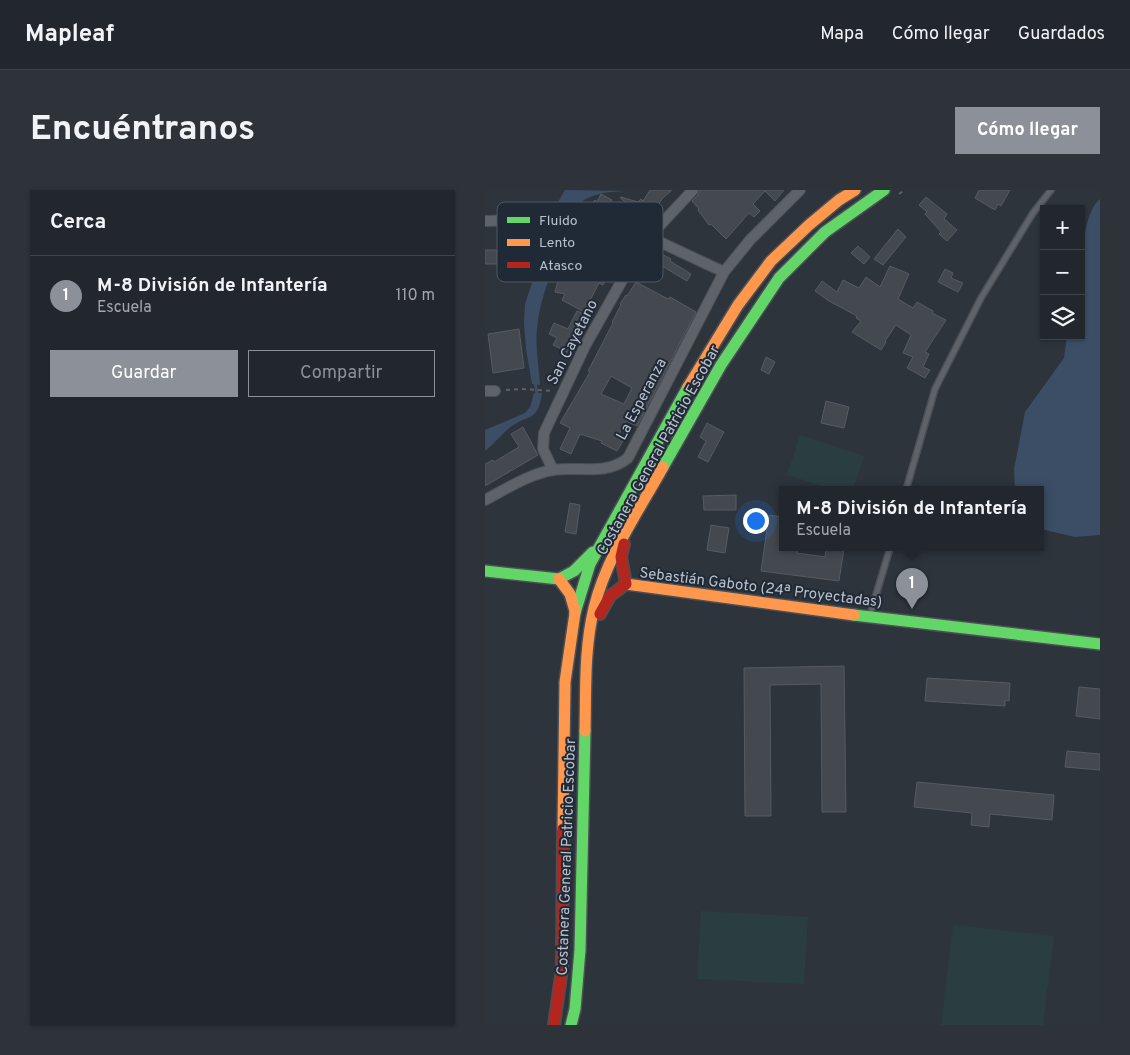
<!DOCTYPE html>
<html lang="es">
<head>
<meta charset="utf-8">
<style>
  :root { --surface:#22272d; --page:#2e3339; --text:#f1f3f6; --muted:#a2a5aa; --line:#3f4449; --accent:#8c9099 }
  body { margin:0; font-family:Overpass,sans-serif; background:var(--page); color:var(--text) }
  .controls { position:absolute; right:15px; top:15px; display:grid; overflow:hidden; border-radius:0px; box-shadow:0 1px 4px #0004 }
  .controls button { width:45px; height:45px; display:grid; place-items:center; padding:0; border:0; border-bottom:1px solid var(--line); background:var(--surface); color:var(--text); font:25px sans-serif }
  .you { position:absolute; left:270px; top:330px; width:18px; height:18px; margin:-12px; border:4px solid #fff; border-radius:50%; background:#1a73e8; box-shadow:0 0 0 8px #1a73e833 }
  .badge { display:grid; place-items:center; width:32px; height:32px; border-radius:50%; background:var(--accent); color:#fff; font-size:16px; font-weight:700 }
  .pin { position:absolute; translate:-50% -41px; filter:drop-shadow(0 1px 2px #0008) }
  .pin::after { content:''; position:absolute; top:26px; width:18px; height:15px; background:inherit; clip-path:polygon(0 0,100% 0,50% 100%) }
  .popup { position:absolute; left:294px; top:296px; width:265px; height:65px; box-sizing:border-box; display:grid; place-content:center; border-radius:0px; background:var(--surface); filter:drop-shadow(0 1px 4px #0005); font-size:16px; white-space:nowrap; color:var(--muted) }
  .popup b { font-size:19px; color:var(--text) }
  .popup::after { content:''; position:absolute; left:50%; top:100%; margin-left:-10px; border:10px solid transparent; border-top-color:var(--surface) }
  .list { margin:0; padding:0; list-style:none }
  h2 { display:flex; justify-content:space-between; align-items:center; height:65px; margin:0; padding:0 20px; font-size:21px }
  h2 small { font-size:16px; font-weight:400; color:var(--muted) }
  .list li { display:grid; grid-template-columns:32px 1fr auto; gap:15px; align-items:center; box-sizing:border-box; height:80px; padding:0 20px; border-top:1px solid var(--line) }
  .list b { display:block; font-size:19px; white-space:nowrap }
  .list p { margin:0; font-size:16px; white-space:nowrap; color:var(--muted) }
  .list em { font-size:16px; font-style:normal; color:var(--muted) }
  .actions { display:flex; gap:10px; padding:15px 20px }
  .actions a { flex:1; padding:11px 0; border:1px solid var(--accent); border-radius:0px; text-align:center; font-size:18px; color:var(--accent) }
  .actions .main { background:var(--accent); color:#fff }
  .icon { flex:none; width:28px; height:28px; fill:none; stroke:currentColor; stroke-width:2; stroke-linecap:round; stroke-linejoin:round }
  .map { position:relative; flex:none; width:615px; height:835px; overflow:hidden; border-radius:0px }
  header { display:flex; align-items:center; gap:30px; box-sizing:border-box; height:70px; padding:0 25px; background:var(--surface); border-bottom:1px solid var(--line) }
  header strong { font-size:24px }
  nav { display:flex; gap:28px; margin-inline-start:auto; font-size:18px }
  .intro { display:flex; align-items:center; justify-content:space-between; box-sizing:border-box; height:120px; padding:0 30px }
  h1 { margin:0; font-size:35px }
  .button { padding:12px 22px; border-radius:0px; background:var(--accent); color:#fff; font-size:18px; font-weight:700 }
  main { display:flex; gap:30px; padding:0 30px }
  aside { flex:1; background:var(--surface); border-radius:0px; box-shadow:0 1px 4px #0004 }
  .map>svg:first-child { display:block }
  .green { fill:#2a3e42 }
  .water { fill:#3c4e66 }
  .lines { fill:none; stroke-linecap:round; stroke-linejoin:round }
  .stream { stroke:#3c4e66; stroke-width:3 }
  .building { fill:#444950; stroke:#565b63; fill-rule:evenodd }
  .lane-casing { stroke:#4c5056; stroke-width:8 }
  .street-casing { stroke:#4c5056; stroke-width:12 }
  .fast-casing { stroke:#4c5056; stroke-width:14 }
  .slow-casing { stroke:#4c5056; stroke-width:14 }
  .jam-casing { stroke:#4c5056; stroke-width:14 }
  .path { stroke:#5b6166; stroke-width:2; stroke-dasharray:4 4; stroke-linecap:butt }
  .lane { stroke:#5e6269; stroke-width:5 }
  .street { stroke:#5e6269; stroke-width:10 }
  .fast { stroke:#63d668; stroke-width:11 }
  .slow { stroke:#ff974d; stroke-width:11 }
  .jam { stroke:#b3261e; stroke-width:11 }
  .labels { text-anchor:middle; stroke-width:4; stroke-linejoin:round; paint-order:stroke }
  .street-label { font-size:15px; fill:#b9c0cb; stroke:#202a37 }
  .key { fill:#202a37; stroke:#4e5763; stroke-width:1 }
  .key-label { font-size:14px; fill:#b9c0cb }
</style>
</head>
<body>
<header>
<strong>Mapleaf</strong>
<nav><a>Mapa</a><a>Cómo llegar</a><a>Guardados</a></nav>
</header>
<div class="intro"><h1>Encuéntranos</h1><a class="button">Cómo llegar</a></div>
<main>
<aside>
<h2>Cerca<small></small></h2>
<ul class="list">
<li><span class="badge">1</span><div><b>M-8 División de Infantería</b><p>Escuela</p></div><em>110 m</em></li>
</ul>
<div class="actions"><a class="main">Guardar</a><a>Compartir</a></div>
</aside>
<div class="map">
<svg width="615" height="835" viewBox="0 0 615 835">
  <rect width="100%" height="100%" fill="#2d343c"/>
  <path class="green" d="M315 245 379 266 368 300H350L302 285Z
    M216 721 323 727 319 794 212 789Z
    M468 735 569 746 558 835H456Z"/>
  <path class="water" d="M80 0 142 1C125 2 109 2 95 13 92 15 88 18 87 21 83 30 82 41 79 50 68 79 55 107 52 138 50 157 54 176 55 195L47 194 41 159 39 133 40 114 49 87 58 41 66 24Z
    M615 9V345L590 347 556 339V300H530L529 279 540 222 579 168 582 146H596C596 115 591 29 615 9Z
    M49 203H57C53 234 42 223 23 239 15 246 9 254 0 261V240L40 223 45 217Z"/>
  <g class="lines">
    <path class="stream" d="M50 191 52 205"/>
  </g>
  <path class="building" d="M165 0H187L178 8 162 28 135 8 136 7 153 12 156 9 158 11Z
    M215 0H299L290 11 280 1 268 14 275 21 269 27 264 23 241 49 226 34 224 35 213 20 214 19 207 11 213 5Z
    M494 0H525L516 16 513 14 510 20 490 8Z
    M116 4 127 10 115 25 98 37 92 28 100 22 110 10 112 12Z
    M441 7 462 24 459 29 472 40 462 51 454 44 456 42 440 24 442 22 434 15Z
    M413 39 421 47 398 75 389 69Z
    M14 46H30V61H14Z
    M33 55H43V69H33Z
    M103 56 130 70 118 95 114 93 99 122 77 110 80 104 70 102 80 64 96 69Z
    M373 56 385 67 379 74 366 63Z
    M168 59 186 69 185 71 206 84 202 91 172 73 168 81 158 75Z
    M0 60H12V74H0Z
    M405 76 424 84 413 109 428 118 432 112 448 121 447 123 461 130 440 162 444 164 438 177 445 180 440 188 422 178 428 167 418 163 426 145 411 135 400 151 401 152 396 160 367 142 376 131 371 128 372 126 344 111 330 101 337 91 352 102 358 90 374 98 381 87 395 97Z
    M460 79 468 83 466 88 478 93 473 102 453 92Z
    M151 92 183 109 185 107 211 122 152 236 141 231 133 246 139 249 132 261 116 253 117 251 95 244 86 264 75 259 85 238 75 233 105 182 103 181 128 133 127 132 136 115 135 114 141 105 142 106ZM126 186 147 198 139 214 116 204Z
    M92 121 101 125 95 137 99 139 86 164 68 155 72 148 64 144 69 133 83 139Z
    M34 139 39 178 8 183 3 144Z
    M281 167 290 172 284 184 276 180Z
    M341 211 364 217 359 238 336 233Z
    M222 233 239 242 223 272 213 267 221 251 215 247Z
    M38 237 53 265 0 296V274L8 270 9 272 34 257 26 244Z
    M251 305V320H219L218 306Z
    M85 313 95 315 91 344 80 342Z
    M284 325 298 327V358H313L312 363 340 367 341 358H359L354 391 276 381Z
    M226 335 244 338 240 363 222 360Z
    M359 476 361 622H337L336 494 285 495 286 626H260L259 478Z
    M442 488 525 493 524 511 520 510V516L440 511Z
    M594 497 615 499V529L591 526Z
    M582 561 615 564V580L580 577Z
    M432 592 569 605 567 630 505 624 504 637 486 635 487 623 429 617Z"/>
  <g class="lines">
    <g class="lane-casing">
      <path id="lane" d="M421 300 450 199 496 108 548 23 566 0
        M385 425 405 358"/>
    </g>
    <g class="street-casing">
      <path id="street" d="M0 31 47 30
        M164 47 239 82
        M0 201H10
        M68 280 58 259 59 243 100 156 152 64 164 47 208 0
        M0 310C21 299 44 284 68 280 94 276 121 286 143 268L239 82 265 50 315 0"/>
    </g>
    <g class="fast-casing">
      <path id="fast" d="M178 277 236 175 294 88 340 42 399 0
        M0 381 74 389
        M74 389 89 381 108 362
        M90 423 105 374 203 197
        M369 425 615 454
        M86 835 90 819 95 760 100 541"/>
    </g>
    <g class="slow-casing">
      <path id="slow" d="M203 197 253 115 286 71 324 35 354 10 370 0
        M74 389 85 404 90 421
        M141 394 369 425
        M100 541C101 500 99 459 109 418 121 368 153 322 178 277
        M78 639 80 492 90 423"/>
    </g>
    <g class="jam-casing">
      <path id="jam" d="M139 354 136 367 141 394
        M115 424 125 406 141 394
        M69 835 77 779 78 639"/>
    </g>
    <path class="path" d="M414 4 420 0
      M21 200 37 199 68 201"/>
    <use href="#lane" class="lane"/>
    <use href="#street" class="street"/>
    <use href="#fast" class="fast"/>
    <use href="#slow" class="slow"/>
    <use href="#jam" class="jam"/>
  </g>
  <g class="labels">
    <g class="street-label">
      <text transform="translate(87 152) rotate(-63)" y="5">San Cayetano</text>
      <text transform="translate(156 209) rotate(-62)" y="5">La Esperanza</text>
      <text transform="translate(173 260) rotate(-61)" y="5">Costanera General Patricio Escobar</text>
      <text transform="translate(276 397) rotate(7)" y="5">Sebastián Gaboto (24ª Proyectadas)</text>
      <text transform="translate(81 667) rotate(-88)" y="5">Costanera General Patricio Escobar</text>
    </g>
  </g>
  <rect x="12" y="12" width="166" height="80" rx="8" class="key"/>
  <rect x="22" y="27" width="23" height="6" fill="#63d668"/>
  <rect x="22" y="49" width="23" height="7" fill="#ff974d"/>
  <rect x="22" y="72" width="23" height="6" fill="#b3261e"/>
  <g class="key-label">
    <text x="54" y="35">Fluido</text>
    <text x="54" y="57">Lento</text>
    <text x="54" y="80">Atasco</text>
  </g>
</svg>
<div class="controls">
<button>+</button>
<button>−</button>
<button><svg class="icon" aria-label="layers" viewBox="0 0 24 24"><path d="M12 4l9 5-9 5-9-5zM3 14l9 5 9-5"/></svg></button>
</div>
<div class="you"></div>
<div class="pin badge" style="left:427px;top:419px">1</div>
<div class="popup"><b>M-8 División de Infantería</b>Escuela</div>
</div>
</main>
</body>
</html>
